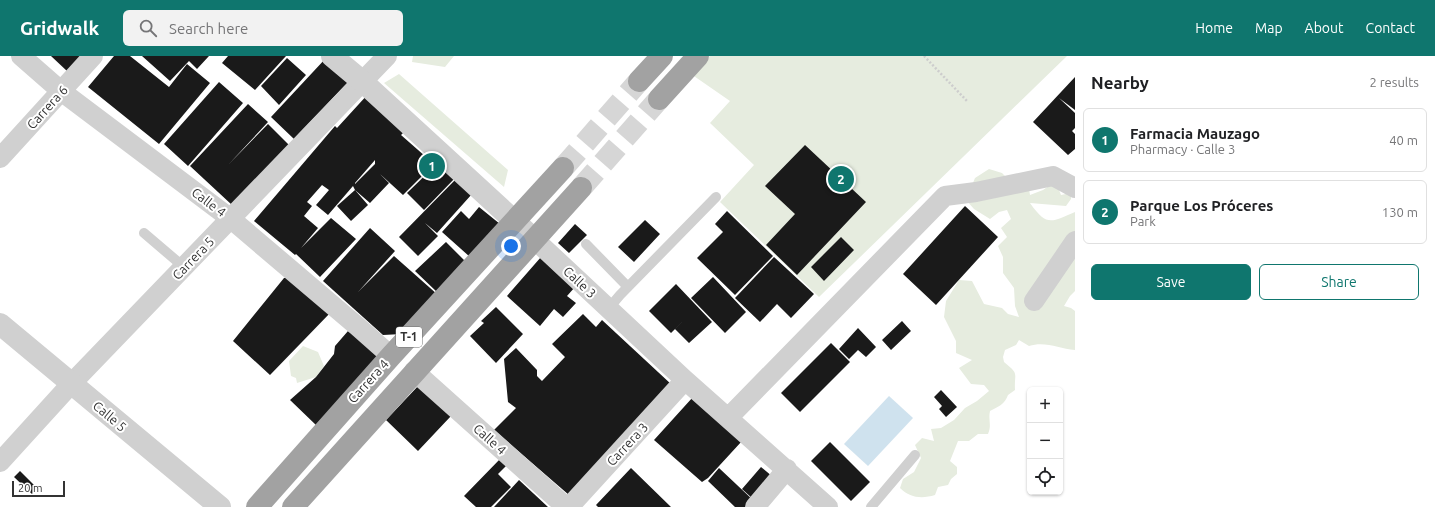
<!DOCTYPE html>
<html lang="en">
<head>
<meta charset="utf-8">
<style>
  :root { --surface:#fff; --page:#f2f2f2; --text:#202124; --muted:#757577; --line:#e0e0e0; --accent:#0f766e }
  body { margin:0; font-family:Ubuntu,sans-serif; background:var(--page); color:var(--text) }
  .controls { position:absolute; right:12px; bottom:12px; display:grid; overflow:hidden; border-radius:6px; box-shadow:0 1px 3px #0004 }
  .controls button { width:36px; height:36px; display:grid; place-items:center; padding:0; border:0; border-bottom:1px solid var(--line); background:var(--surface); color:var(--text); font:20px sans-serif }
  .scale { position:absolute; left:12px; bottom:10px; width:53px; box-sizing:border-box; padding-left:4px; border:2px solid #333; border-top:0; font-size:11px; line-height:14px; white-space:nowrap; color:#333; -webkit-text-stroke:3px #fff; paint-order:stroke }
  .you { position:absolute; left:511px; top:190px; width:14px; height:14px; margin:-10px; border:3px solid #fff; border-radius:50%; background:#1a73e8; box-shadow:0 0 0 6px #1a73e833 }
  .badge { display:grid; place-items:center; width:26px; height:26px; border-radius:50%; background:var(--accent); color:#fff; font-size:13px; font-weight:700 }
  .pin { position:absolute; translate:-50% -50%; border:2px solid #fff; box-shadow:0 1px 4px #0006 }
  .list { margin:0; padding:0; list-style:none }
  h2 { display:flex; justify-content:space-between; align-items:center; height:52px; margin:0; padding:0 16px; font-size:17px }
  h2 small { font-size:13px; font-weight:400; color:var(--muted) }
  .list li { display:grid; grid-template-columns:26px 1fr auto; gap:12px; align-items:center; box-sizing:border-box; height:64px; margin:0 8px 8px; padding:0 8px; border:1px solid var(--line); border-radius:6px }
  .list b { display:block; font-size:15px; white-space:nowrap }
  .list p { margin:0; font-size:13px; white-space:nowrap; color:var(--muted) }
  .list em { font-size:13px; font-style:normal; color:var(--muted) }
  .actions { display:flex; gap:8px; padding:12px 16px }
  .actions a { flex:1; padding:9px 0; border:1px solid var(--accent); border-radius:6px; text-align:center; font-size:14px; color:var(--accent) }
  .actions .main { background:var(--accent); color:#fff }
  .icon { flex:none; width:22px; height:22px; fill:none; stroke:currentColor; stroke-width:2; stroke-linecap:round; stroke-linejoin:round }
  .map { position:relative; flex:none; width:1075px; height:451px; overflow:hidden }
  header { display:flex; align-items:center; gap:24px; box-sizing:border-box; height:56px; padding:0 20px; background:var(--accent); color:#fff }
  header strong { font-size:19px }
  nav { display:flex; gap:22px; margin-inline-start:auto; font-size:14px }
  .search { width:280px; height:36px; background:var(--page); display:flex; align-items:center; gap:10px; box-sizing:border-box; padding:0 14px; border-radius:6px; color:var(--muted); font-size:15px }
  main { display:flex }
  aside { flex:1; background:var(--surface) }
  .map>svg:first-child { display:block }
  .green { fill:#e6ecdf }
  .water { fill:#cfe2ee }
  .building { fill:#1a1a1a; fill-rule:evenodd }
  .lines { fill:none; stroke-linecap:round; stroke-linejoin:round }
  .trunk-tunnel { stroke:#d6d6d6; stroke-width:22; stroke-dasharray:22 11; stroke-linecap:butt }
  .path { stroke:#cdcdcd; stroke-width:2.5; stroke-dasharray:2 2; stroke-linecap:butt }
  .service { stroke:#d0d0d0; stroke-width:10 }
  .minor { stroke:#d0d0d0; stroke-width:20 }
  .tertiary { stroke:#d0d0d0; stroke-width:22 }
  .trunk { stroke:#a2a2a2; stroke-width:22 }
  .labels { text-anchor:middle; stroke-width:4; stroke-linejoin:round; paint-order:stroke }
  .shield { fill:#fff; stroke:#707070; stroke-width:1 }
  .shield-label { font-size:12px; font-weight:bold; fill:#333 }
  .street-label { font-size:13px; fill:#333; stroke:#fff }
</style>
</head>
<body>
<header>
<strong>Gridwalk</strong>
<div class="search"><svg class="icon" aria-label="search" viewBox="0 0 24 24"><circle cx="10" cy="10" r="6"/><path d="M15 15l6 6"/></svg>Search here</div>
<nav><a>Home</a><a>Map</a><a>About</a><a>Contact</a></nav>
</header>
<main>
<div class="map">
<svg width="1075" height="451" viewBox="0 0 1075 451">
  <rect width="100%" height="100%" fill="#fff"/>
  <path class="green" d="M413 0H454L445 11 412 6Z
    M710 0H1067L819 241 720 146 754 109 710 67 730 45 691 18Z
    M399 18 508 114 504 131 384 27Z
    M989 113 1002 117 1008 123 1029 133 1030 139 1043 134 1053 127 1059 134 1061 139 1071 137V143L1066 150 1030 147C1047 171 1051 166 1075 156V235L1070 240 1064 250 1071 252 1075 255V294C1059 293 1046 285 1029 290L1019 284 1016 289 1005 294 1003 301 1004 306C1020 319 1014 316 1015 334L1008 339C1005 348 998 351 990 355 988 364 992 369 988 378H978L969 385H958L950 405 957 411V418L951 423 948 429 938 431 935 439C922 443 910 442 900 432L903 423 914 416 921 402 915 389 922 382 934 385 931 373 941 372 954 364 965 352 977 345 989 335 984 329 971 328 959 312 972 304 956 297V285L944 261 946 245 959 224 972 225 984 248 1002 252 1008 258 1019 261 1015 250 1014 232 1003 217V201L998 190 1007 181 1001 172 1011 163 1007 154 999 156 990 163 974 153 966 144 975 122Z
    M303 290 318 296 324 310 316 321 297 327 296 322 291 320 289 305Z"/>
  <path class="water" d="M889 340 913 362 868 410 844 388Z"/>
  <path class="building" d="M51 0H83L68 16Z
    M114 0H130L169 31 187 8 210 27 159 88 88 31Z
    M142 0H209L197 13 189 5 170 25Z
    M228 0H286L255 34 222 7Z
    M287 2 306 19 279 49 261 30Z
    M326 2 350 24 294 83 271 61Z
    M1075 21V54L1059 42 1075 57V72L1072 75 1075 78V93L1068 99 1033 66Z
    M219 26 243 47 188 110 164 88Z
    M369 37 404 76 401 79 434 108 403 139 380 118 389 127 370 147 355 134 353 130 328 159 316 149 329 134 322 129 307 146 312 150 304 160 318 172 301 192 331 162 356 183 320 221 296 198 295 199 254 165 335 70 337 72ZM375 104V108L355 128V127Z
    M248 48 268 66 228 109 268 68 290 90 232 149 190 110Z
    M805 89 866 146 797 219 766 189 795 158 765 130Z
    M440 105 456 121 424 154 407 137Z
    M455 124 472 138 437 177 425 167 438 180 418 200 399 181Z
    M355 134 368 149 351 165 337 150Z
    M965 150 998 181 936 249 903 218Z
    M479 151 500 168 470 201 442 176 461 155 469 163Z
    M727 155 773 200 735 239 697 202 723 176 715 168Z
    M645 164 660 178 634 206 618 191Z
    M575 168 587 179 569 197 558 187Z
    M370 172 395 195 358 236 394 200 438 239 402 278 383 279 323 225Z
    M841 181 854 194 824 225 811 211Z
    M446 186 467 207 438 237 415 215Z
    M541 201 575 231 567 240 576 247 563 261 554 253 540 270 507 240Z
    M774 201 814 238 791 262 777 248 760 266 735 242Z
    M291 221 332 255 270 319 233 285 284 222Z
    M713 221 746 256 725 277 691 242Z
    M676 228 712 266 689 287 675 273 683 265 671 277 649 255Z
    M496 251 523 278 496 307 470 280 484 267 481 265Z
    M583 258 596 271 602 264 672 329 569 439 494 374 516 352 508 346 504 303 516 292 537 314V320L542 325 565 301 552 288Z
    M902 265 911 275 891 294 882 284Z
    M858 272 876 291 866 301 858 294 849 303 839 293Z
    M348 275 384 299 317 370 290 344 316 321 334 298 335 290Z
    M831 287 850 306 800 356 781 337Z
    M419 329 451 360 418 395 386 364Z
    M941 334 957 351 946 361 939 353 942 350 934 341Z
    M693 341 742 385 708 422 702 426 654 384Z
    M830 386 870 426 851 445 811 405Z
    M500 403 506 410 498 418 511 431 491 451H476L464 440Z
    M761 411 773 421 753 443 742 433Z
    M631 412 671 451H598L596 449Z
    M719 412 754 445 748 451H735L708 425Z
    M20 415 37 432 32 438 14 421Z
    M519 424 548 451H494Z"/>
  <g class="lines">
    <path class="trunk-tunnel" d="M563 112 639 25
      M581 132 659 43"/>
    <path class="path" d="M924 0 967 45"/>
    <path class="service" d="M144 177 185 212
      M586 188 628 231
      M609 252 620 239 716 141
      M871 451 915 399"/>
    <path class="minor" d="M21 0 61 35 231 163 357 270 391 300
      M0 102 93 0
      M534 183 685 324 828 451
      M1034 245 1075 185
      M414 315 566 451
      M728 362 945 140 976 136 1053 120 1075 132
      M0 406 71 328 387 0
      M569 451 685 324
      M755 451 787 413"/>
    <path class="tertiary" d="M332 0 363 26 534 183
      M0 268 220 451"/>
    <path class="trunk" d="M639 25 662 0
      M659 43 698 0
      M257 451 391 300 563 112
      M293 451 581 132"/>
  </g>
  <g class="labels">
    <rect class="shield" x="396" y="271" width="26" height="20" rx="3"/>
    <g class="shield-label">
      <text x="409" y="285">T-1</text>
    </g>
    <g class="street-label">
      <text transform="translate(47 51) rotate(-48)" y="5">Carrera 6</text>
      <text transform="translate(209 146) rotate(37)" y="5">Calle 4</text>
      <text transform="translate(193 202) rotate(-46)" y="5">Carrera 5</text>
      <text transform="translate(580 226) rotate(43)" y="5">Calle 3</text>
      <text transform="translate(368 325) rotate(-48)" y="5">Carrera 4</text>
      <text transform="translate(110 360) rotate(40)" y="5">Calle 5</text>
      <text transform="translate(490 383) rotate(42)" y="5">Calle 4</text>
      <text transform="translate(627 388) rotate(-47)" y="5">Carrera 3</text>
    </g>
  </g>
</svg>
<div class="controls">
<button>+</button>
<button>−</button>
<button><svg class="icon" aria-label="locate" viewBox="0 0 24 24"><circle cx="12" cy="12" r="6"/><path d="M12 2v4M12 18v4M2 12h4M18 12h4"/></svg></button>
</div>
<div class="scale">20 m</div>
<div class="you"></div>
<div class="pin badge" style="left:432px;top:110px">1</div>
<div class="pin badge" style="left:841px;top:123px">2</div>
</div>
<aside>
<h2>Nearby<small>2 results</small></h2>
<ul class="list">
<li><span class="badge">1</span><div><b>Farmacia Mauzago</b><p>Pharmacy · Calle 3</p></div><em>40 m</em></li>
<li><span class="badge">2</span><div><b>Parque Los Próceres</b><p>Park</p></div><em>130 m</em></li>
</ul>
<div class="actions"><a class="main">Save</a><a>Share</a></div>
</aside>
</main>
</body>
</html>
